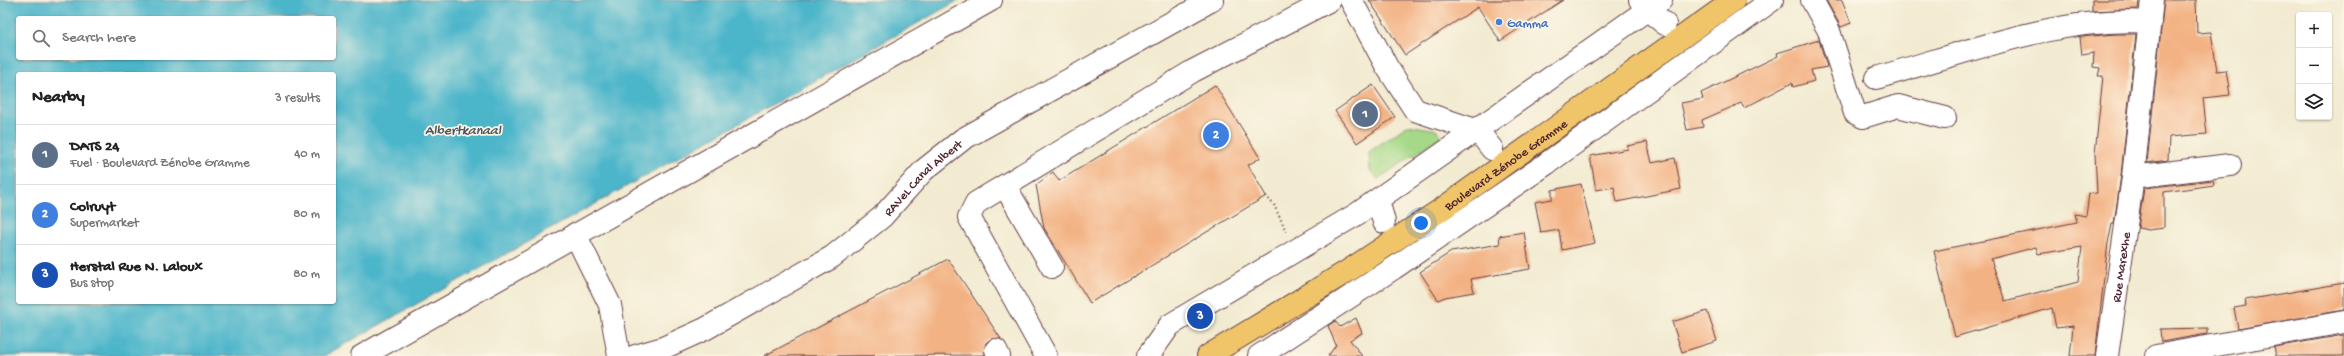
<!DOCTYPE html>
<html lang="en">
<head>
<meta charset="utf-8">
<style>
  :root { --surface:#fff; --page:#f2f2f2; --text:#202124; --muted:#757577; --line:#e0e0e0; --accent:#b45309 }
  body { margin:0; font-family:"Gochi Hand",sans-serif; background:var(--page); color:var(--text) }
  .controls { position:absolute; right:12px; top:12px; display:grid; overflow:hidden; border-radius:4px; box-shadow:0 1px 3px #0004 }
  .controls button { width:36px; height:36px; display:grid; place-items:center; padding:0; border:0; border-bottom:1px solid var(--line); background:var(--surface); color:var(--text); font:20px sans-serif }
  .you { position:absolute; left:1421px; top:223px; width:14px; height:14px; margin:-10px; border:3px solid #fff; border-radius:50%; background:#1a73e8; box-shadow:0 0 0 6px #1a73e833 }
  .badge { display:grid; place-items:center; width:26px; height:26px; border-radius:50%; background:var(--accent); color:#fff; font-size:13px; font-weight:700 }
  .pin { position:absolute; translate:-50% -50%; border:2px solid #fff; box-shadow:0 1px 4px #0006 }
  .list { margin:0; padding:0; list-style:none }
  h2 { display:flex; justify-content:space-between; align-items:center; height:52px; margin:0; padding:0 16px; font-size:17px }
  h2 small { font-size:13px; font-weight:400; color:var(--muted) }
  .list li { display:grid; grid-template-columns:26px 1fr auto; gap:12px; align-items:center; box-sizing:border-box; height:60px; padding:0 16px; border-top:1px solid var(--line) }
  .list b { display:block; font-size:15px; white-space:nowrap }
  .list p { margin:0; font-size:13px; white-space:nowrap; color:var(--muted) }
  .list em { font-size:13px; font-style:normal; color:var(--muted) }
  .icon { flex:none; width:22px; height:22px; fill:none; stroke:currentColor; stroke-width:2; stroke-linecap:round; stroke-linejoin:round }
  .map { position:relative; flex:none; width:2344px; height:356px; overflow:hidden }
  .search { position:absolute; background:var(--surface); box-shadow:0 1px 3px #0004; left:16px; top:16px; width:320px; height:44px; display:flex; align-items:center; gap:10px; box-sizing:border-box; padding:0 14px; border-radius:4px; color:var(--muted); font-size:15px }
  .panel { position:absolute; background:var(--surface); box-shadow:0 1px 3px #0004; left:16px; top:72px; width:320px; height:232px; border-radius:4px }
  .map>svg:first-child { display:block }
  .green { fill:#a5d988; stroke:#787c5a }
  .water { fill:#4cb5ca; stroke:#4b6a7a; fill-rule:evenodd }
  .building { fill:#f3b284; fill-rule:evenodd }
  .lines { fill:none; stroke-linecap:round; stroke-linejoin:round }
  .minor-casing { stroke:#633e44; stroke-width:24 }
  .major-casing { stroke:#633e44; stroke-width:24 }
  .path { stroke:#633e44; stroke-width:2.5; stroke-dasharray:1 3; stroke-linecap:butt }
  .minor { stroke:#fff; stroke-width:22 }
  .major { stroke:#f0c469; stroke-width:22 }
  .shop-dot { fill:#3f7fe0; stroke:#fcf5e5; stroke-width:1.5 }
  .labels { text-anchor:middle; stroke-width:3.5; stroke-linejoin:round; paint-order:stroke }
  .shop-label { font-size:13px; fill:#366cbe; stroke:#fcf5e5; text-anchor:start }
  .street-label { font-size:13px; fill:#4a1f2b; stroke:#fcf5e5 }
  .water-label { font-size:14px; font-style:italic; fill:#4b5463; stroke:#fcf5e5 }
</style>
</head>
<body>
<div class="map">
<svg width="2344" height="356" viewBox="0 0 2344 356">
  <rect width="100%" height="100%" fill="#fcf5e5"/>
  <filter id="ink" filterUnits="userSpaceOnUse"><feTurbulence type="fractalNoise" baseFrequency=".025" numOctaves="2"/><feDisplacementMap in="SourceGraphic" scale="8" xChannelSelector="R" yChannelSelector="G"/><feConvolveMatrix kernelMatrix="1 2 1 2 8 2 1 2 1" color-interpolation-filters="sRGB"/></filter>
  <filter id="wash" filterUnits="userSpaceOnUse"><feTurbulence type="fractalNoise" baseFrequency=".012" numOctaves="4" result="noise"/><feDisplacementMap in="SourceGraphic" scale="16" xChannelSelector="R" yChannelSelector="G"/><feGaussianBlur stdDeviation="0.9" result="paint"/><feColorMatrix in="noise" values="0 0 0 0 0 0 0 0 0 0 0 0 0 0 0 0 0 1.4 0 .05"/><feComposite in="paint" operator="in"/></filter>
  <g filter="url(#wash)">
    <rect width="100%" height="100%" fill="#f2ebd1"/>
    <path class="green" d="M1408 125 1437 130 1441 136 1378 179 1370 171 1369 152Z"/>
    <path class="water" d="M0 0H959L324 356H0ZM18 18H334V58H18ZM18 74H334V302H18Z"/>
    <g id="blocks">
      <path class="building" d="M1369 0H1563L1500 41 1478 7 1405 55Z
        M1826 0H1842L1851 23 1841 27Z
        M2092 0H2139L2138 9 2092 11Z
        M2164 0H2196L2197 33 2211 32 2217 71 2226 70 2230 95 2203 98 2207 134 2169 137 2168 160 2147 163Z
        M2117 34H2136L2121 175 2114 224H2112L2108 243 2095 356H2070L2073 326 2056 328 2052 308 1955 337 1934 251 2077 222 2075 214 2086 216 2089 194 2097 193 2095 154 2103 76H2098L2100 68 2093 67 2094 53 2082 55 2080 37ZM2036 247 2038 254 2082 247 2078 282 2005 301 1991 259Z
        M1819 40 1827 67 1811 70 1814 81 1793 87 1792 83 1744 108 1741 103 1702 120 1703 127 1687 130 1681 103 1703 99 1701 93 1778 56 1777 53Z
        M1215 85 1260 158 1248 165 1266 196 1090 303 1044 228 1036 185 1053 172 1059 181Z
        M1373 85 1395 117 1357 143 1335 111Z
        M1647 142 1652 163 1675 158 1681 189 1617 202 1614 187 1596 190 1590 156 1628 149 1627 146Z
        M2213 180 2214 185 2164 192V228L2149 230 2138 228 2144 188Z
        M1581 184 1595 243 1562 250 1559 230 1541 233 1535 202 1552 199V190Z
        M1524 232 1530 269 1471 279 1474 292 1445 297 1438 300 1420 272 1451 252 1500 244 1499 236Z
        M948 259 1001 339H991L986 343 985 355 764 356Z
        M2344 283V310L2238 329 2234 308 2246 306 2245 300Z
        M1707 311 1717 341 1682 352 1672 322Z
        M1356 318 1362 333 1350 340 1362 356H1328L1336 345 1328 326 1335 321 1340 327Z
        M2207 328V334L2161 342 2160 329Z
        M2344 335V356H2276L2274 347Z"/>
    </g>
  </g>
  <g filter="url(#ink)">
    <use href="#blocks" fill-opacity="0" stroke="#633e44" stroke-width="1"/>
    <g class="lines">
      <g class="minor-casing">
        <g id="minor">
          <path d="M1351 0 1387 67 1415 110 1478 131 1492 149"/>
          <path d="M1640 0 1648 10 1665 24"/>
          <path d="M1812 0 1829 31 1855 113 1863 117 1898 106 1945 118"/>
          <path d="M1876 78C1961 54 2061 15 2150 22"/>
          <path d="M2133 177 2230 165"/>
          <path d="M1005 186 1052 267"/>
          <path d="M1378 200 1384 222"/>
          <path d="M575 234 610 305 619 356"/>
          <path d="M996 350 999 356"/>
          <path d="M362 356 991 0"/>
          <path id="s1" d="M635 356 663 348 705 329 832 257 882 217 924 170 963 139 1212 0"/>
          <path d="M1046 356 969 217 976 203 1193 71 1330 0"/>
          <path d="M1148 356 1170 325 1357 214 1661 0"/>
          <path d="M1259 356 1394 268 1546 164 1772 0"/>
          <path id="s2" d="M2107 356 2133 177 2152 0"/>
          <path d="M2156 356 2344 322"/>
        </g>
      </g>
      <g class="major-casing">
        <g id="major">
          <path id="s3" d="M1208 356 1351 269 1442 209 1734 0"/>
        </g>
      </g>
      <path class="path" d="M1266 196 1274 205 1287 233"/>
      <use href="#minor" class="minor"/>
      <use href="#major" class="major"/>
    </g>
  </g>
  <circle class="shop-dot" cx="1499" cy="22" r="4"/>
  <g class="labels">
    <g class="shop-label">
      <text x="1507" y="27">Gamma</text>
    </g>
    <g class="street-label">
      <text dy="5" stroke="none"><textPath href="#s3" startOffset="354">Boulevard Zénobe Gramme</textPath></text>
      <text dy="5" stroke="none"><textPath href="#s1" startOffset="342">RAVeL Canal Albert</textPath></text>
      <text dy="5" stroke="none"><textPath href="#s2" startOffset="90">Rue Marexhe</textPath></text>
    </g>
    <g class="water-label">
      <text x="463" y="134">Albertkanaal</text>
    </g>
  </g>
</svg>
<div class="controls">
<button>+</button>
<button>−</button>
<button><svg class="icon" aria-label="layers" viewBox="0 0 24 24"><path d="M12 4l9 5-9 5-9-5zM3 14l9 5 9-5"/></svg></button>
</div>
<div class="you"></div>
<div class="pin badge" style="left:1365px;top:114px;background:#5c6f8a">1</div>
<div class="pin badge" style="left:1216px;top:135px;background:#3f7fe0">2</div>
<div class="pin badge" style="left:1200px;top:316px;background:#1a4fb4">3</div>
<div class="search"><svg class="icon" aria-label="search" viewBox="0 0 24 24"><circle cx="10" cy="10" r="6"/><path d="M15 15l6 6"/></svg>Search here</div>
<section class="panel">
<h2>Nearby<small>3 results</small></h2>
<ul class="list">
<li><span class="badge" style="background:#5c6f8a">1</span><div><b>DATS 24</b><p>Fuel · Boulevard Zénobe Gramme</p></div><em>40 m</em></li>
<li><span class="badge" style="background:#3f7fe0">2</span><div><b>Colruyt</b><p>Supermarket</p></div><em>80 m</em></li>
<li><span class="badge" style="background:#1a4fb4">3</span><div><b>Herstal Rue N. Laloux</b><p>Bus stop</p></div><em>80 m</em></li>
</ul>
</section>
</div>
</body>
</html>
